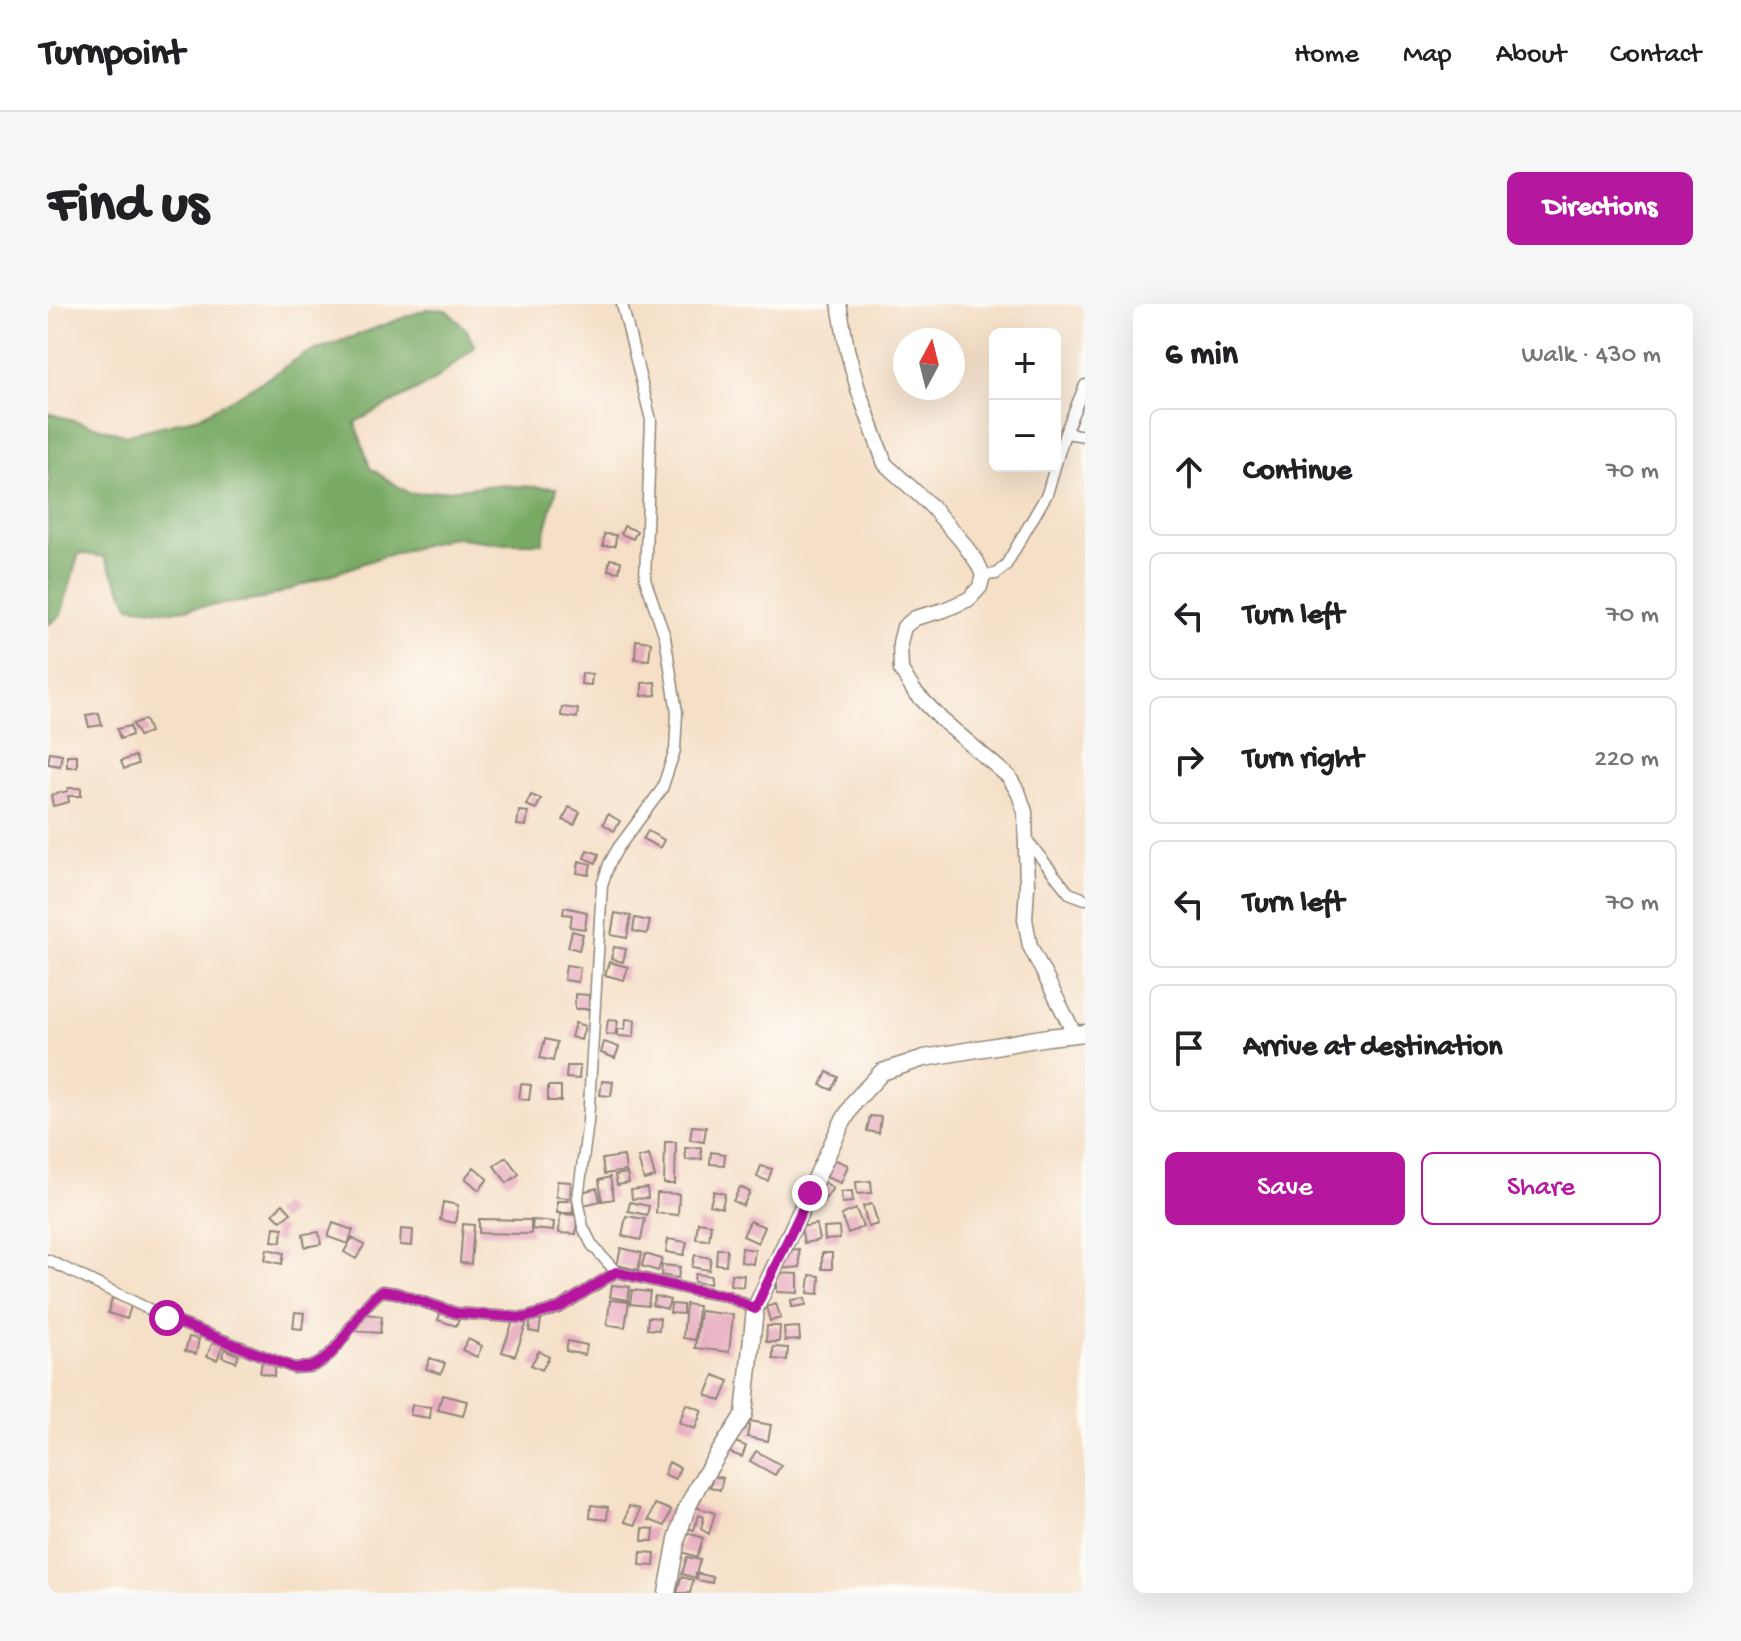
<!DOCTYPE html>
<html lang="en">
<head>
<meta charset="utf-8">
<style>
  :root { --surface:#fff; --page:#f6f6f6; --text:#202124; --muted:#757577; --line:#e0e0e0; --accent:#b5179e }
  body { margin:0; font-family:"Gochi Hand",sans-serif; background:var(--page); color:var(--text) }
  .controls { position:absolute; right:24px; top:24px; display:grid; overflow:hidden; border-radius:12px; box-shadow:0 8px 32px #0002 }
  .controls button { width:72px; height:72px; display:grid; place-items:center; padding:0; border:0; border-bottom:2px solid var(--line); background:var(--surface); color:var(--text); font:40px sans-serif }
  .compass { position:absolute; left:845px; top:24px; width:72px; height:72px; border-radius:50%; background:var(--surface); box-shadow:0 8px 32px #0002; rotate:7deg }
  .stop { position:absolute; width:24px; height:24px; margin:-18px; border:6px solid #b5179e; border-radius:50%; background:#fff }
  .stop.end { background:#b5179e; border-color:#fff; box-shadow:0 2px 8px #0008 }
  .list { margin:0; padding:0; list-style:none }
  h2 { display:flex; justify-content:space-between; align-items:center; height:104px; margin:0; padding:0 32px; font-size:34px }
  h2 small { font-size:26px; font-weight:400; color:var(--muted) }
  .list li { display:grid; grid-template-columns:52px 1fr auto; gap:24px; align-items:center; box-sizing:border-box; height:128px; margin:0 16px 16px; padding:0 16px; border:2px solid var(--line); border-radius:12px }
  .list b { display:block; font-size:30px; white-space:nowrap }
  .list em { font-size:26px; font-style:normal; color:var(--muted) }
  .actions { display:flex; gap:16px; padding:24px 32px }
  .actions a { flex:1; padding:18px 0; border:2px solid var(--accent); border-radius:12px; text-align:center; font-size:28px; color:var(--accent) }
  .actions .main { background:var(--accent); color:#fff }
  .icon { flex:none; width:44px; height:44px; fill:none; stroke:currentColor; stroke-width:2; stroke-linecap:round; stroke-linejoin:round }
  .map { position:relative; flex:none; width:1037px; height:1289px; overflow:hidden; border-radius:12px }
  header { display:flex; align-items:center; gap:48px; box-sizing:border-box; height:112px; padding:0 40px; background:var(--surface); border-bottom:2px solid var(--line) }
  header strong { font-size:38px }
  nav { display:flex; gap:44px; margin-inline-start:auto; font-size:28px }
  .intro { display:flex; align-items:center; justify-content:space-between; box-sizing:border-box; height:192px; padding:0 48px }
  h1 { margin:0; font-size:56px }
  .button { padding:20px 36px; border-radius:12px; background:var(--accent); color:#fff; font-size:28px; font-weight:700 }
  main { display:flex; gap:48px; padding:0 48px }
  aside { flex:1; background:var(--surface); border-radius:12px; box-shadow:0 8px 32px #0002 }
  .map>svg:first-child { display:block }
  .forest { fill:#79aa65; stroke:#526a48; stroke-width:2 }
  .building { fill:#e8acbf }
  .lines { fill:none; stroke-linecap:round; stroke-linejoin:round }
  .minor-casing { stroke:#908578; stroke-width:13 }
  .secondary-casing { stroke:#908578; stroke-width:17 }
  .primary-casing { stroke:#908578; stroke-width:19 }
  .minor { stroke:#fff; stroke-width:10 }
  .secondary { stroke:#fff; stroke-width:14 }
  .primary { stroke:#fff; stroke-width:16 }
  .route { stroke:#b5179e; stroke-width:10 }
</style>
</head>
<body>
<header>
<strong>Turnpoint</strong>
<nav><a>Home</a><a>Map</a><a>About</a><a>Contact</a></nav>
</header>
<div class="intro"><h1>Find us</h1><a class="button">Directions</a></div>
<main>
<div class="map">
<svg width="1037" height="1289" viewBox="0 0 1037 1289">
  <rect width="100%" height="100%" fill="#fdfcf7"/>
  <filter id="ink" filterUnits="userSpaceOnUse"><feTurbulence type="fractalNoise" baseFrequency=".0125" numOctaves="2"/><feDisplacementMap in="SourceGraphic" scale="16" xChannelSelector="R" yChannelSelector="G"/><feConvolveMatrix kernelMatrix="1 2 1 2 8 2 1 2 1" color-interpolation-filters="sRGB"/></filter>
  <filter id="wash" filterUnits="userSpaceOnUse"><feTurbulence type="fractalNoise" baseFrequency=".006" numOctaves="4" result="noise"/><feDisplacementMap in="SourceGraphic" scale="32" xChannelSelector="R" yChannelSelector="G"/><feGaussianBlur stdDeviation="1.8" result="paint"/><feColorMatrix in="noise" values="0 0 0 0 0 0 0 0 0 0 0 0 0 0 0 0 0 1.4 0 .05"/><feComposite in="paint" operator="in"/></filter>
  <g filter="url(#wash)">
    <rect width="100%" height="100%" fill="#f5dfc6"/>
    <path class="forest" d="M379 5 398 6 417 24 427 43 384 78 307 118 322 164 362 190 447 181 509 184 494 239H451L404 233 330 254 215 295 122 307 82 302 56 253 31 249 13 311 0 321V178L3 174 0 173V109L77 131 151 113 220 74 255 51Z"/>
    <g id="blocks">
      <path class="building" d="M576 222 589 227 585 235 573 230Z
        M556 230 568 231 567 242H555Z
        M562 255 573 257 571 268 560 266Z
        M588 336 603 338 601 356 587 355Z
        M534 369 544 370 543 381 533 380Z
        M607 378 608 391 594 392V379Z
        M514 403 530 405 529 414 513 412Z
        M51 409 54 421 41 423 38 411Z
        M97 415 102 428 91 432 85 420Z
        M82 422 84 431 72 435 69 425Z
        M2 448 14 450 12 462 0 460Z
        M19 451H29V463H19Z
        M87 452 90 460 76 465 73 457Z
        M20 484H33V492H20L21 498 5 502 3 491 20 487Z
        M483 491 493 495 488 505 478 501Z
        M521 503 532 508 526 521 515 516Z
        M471 507 480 508 478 522 469 521Z
        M560 510 572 517 566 527 555 520Z
        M600 527 616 536 612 544 595 535Z
        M539 546 551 550 548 559 536 554Z
        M531 557 543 560 541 571 529 569Z
        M516 603 539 608 537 625 522 623 524 611 515 610Z
        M567 609 583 612 579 634 563 631Z
        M587 614 602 617 599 630 585 627Z
        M524 627 535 630 531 646 520 643Z
        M566 643 578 645 575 658 563 655Z
        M561 658 580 663 576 676 557 671Z
        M518 661 532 663 530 678 516 676Z
        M527 690 541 691V705H527Z
        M578 715 587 716 586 733 569 732 570 725H577Z
        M560 716 570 717 567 731 558 730Z
        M527 719 537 722 533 736 523 733Z
        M497 735 509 738 505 757 492 754Z
        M556 738 571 743 567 754 553 749Z
        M519 762H532L531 775 518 774Z
        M779 768 790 773 784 786 773 781Z
        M554 777 565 778 563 792 552 791Z
        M473 780 483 781 481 796 471 795Z
        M500 782H513V797H500Z
        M822 812 833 813 831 829 819 827Z
        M644 822 658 823 656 838 642 836Z
        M617 838H628L627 880H616Z
        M653 843 654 855 638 856 637 844Z
        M663 848 677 850 676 861 662 860Z
        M601 851 607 873 596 876 590 854Z
        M576 852 578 867 556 870 554 855Z
        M458 853 471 870 459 879 446 862Z
        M783 854 800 861 793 879 775 872Z
        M713 862 724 865 720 877 709 873Z
        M426 863 440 875 431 886 417 874Z
        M579 869 581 879 569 881 567 871Z
        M562 873 566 895 554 897 551 876Z
        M772 875 785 884 775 898 762 889Z
        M509 877 523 878 522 894 508 893Z
        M823 877 824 889 809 890 808 878Z
        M692 883 702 888 695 902 685 897Z
        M549 884 552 897 536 901 534 888Z
        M599 884 600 894 584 895 583 886Z
        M666 887 677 890 674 904 662 901Z
        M804 887 805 898 794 899 793 888Z
        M609 889 631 890 630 911 608 909Z
        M509 897H525V909H509Z
        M395 898 410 901 407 919 392 916Z
        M582 898 601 902 599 911 580 907Z
        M235 900 243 909 233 917 225 909Z
        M824 900 830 920 820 923 815 902Z
        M808 905 815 923 800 929 793 911Z
        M512 910 529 911 528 930 511 929Z
        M578 912 597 915 593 936 574 932Z
        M431 915 483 916V930L431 929Z
        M485 916 506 918 505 927 484 925Z
        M702 917 717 923 710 939 695 932Z
        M650 918 663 920 661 936 648 935Z
        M285 919 305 926 300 940 280 933Z
        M415 920 426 921 423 960 412 959Z
        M768 920 771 936 756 939 753 923Z
        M226 923 235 924 233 938 224 937Z
        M791 923 792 935 777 936 776 924Z
        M353 925 365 926 364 942 352 941Z
        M271 928 273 940 257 943 255 930Z
        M304 934 316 941 308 955 296 948Z
        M620 935 639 938 636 951 618 948Z
        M573 944 594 949 590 966 569 961Z
        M694 944 707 946 705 960 693 958Z
        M219 945 236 949 234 960 217 956Z
        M669 945H679L678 961 668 960Z
        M751 945 752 963 732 965 731 946Z
        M774 949H784V965H774Z
        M597 950 614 955 610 967 594 962Z
        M647 951 663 954 661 966 644 963Z
        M614 961 632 963 630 974 613 971Z
        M729 969 750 970V989L729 988Z
        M647 970 663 972 662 980 646 978Z
        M683 970 696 971 695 983 682 981Z
        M762 971 772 972 771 990 760 989Z
        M564 981 582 983 580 996 562 993Z
        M584 986 602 988 600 1002 582 1000Z
        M607 992 622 996 619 1005 604 1001Z
        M64 994 84 999 79 1015 60 1009Z
        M757 994 758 1001 744 1003 743 996Z
        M562 996 581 998 577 1023 559 1021Z
        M623 1000 635 1001V1010L622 1009Z
        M638 1000 650 1002 647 1036 635 1034Z
        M728 1000 733 1014 722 1017 718 1003Z
        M393 1007 411 1014 408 1022 390 1016Z
        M652 1007 685 1011 681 1048 647 1044Z
        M247 1008 256 1009 254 1025 245 1024Z
        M309 1009 334 1012 332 1029 307 1027Z
        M600 1013 612 1014 611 1026 599 1025Z
        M483 1014 493 1016 491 1029 481 1027Z
        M465 1017 479 1018 467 1052 454 1048Z
        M719 1022H732L731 1038H718Z
        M751 1023 752 1036 737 1037 736 1024Z
        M141 1033 151 1035 148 1050 137 1047Z
        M420 1035 434 1042 429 1053 414 1046Z
        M520 1037 539 1041 537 1051 518 1047Z
        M165 1038 175 1041 169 1056 159 1052Z
        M725 1043 740 1044 739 1056 725 1055Z
        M177 1045 191 1051 188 1058 174 1053Z
        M491 1047 501 1053 494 1066 483 1061Z
        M382 1054 397 1059 393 1070 378 1065Z
        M214 1057 228 1060 226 1072 212 1069Z
        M666 1071 681 1077 673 1097 658 1091Z
        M394 1091 419 1097 415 1112 390 1106Z
        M638 1100 654 1106 647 1125 631 1119Z
        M364 1101 383 1103 382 1114 362 1111Z
        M702 1117 723 1121 720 1137 699 1133Z
        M684 1137 698 1142 694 1153 680 1148Z
        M708 1147 733 1161 727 1171 702 1157Z
        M621 1158 632 1164 627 1175 616 1170Z
        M665 1172 675 1174 672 1186 662 1183Z
        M607 1200 623 1206 617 1222 601 1216Z
        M543 1201 560 1203 559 1216 542 1214Z
        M581 1202 592 1205 588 1221 577 1218Z
        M644 1202 667 1209 661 1230 653 1225 656 1213 651 1211 646 1226 638 1224Z
        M595 1224 606 1225 605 1237H594Z
        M637 1228 655 1234 649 1253 631 1247Z
        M593 1248 607 1249 606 1262 592 1261Z
        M639 1253 652 1256 647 1274 634 1270Z
        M648 1269 665 1273 664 1279 649 1276Z
        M633 1273 645 1276 642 1289H629Z"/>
    </g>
  </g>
  <g filter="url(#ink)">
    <use href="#blocks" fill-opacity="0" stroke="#908578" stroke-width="2"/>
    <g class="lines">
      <g class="minor-casing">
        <path id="minor" d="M574 0 603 116 597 275 617 333 629 408 627 446 614 485 570 544 561 560 554 581 540 818 530 894 535 923 544 941 568 968 643 986 679 992 707 1005
          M1017 129 1037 132
          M935 271 948 270 958 261 999 190 1017 129 1037 81
          M978 535 1021 589 1037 595
          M0 956 119 1014 246 1064C252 1063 260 1064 265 1062 293 1051 307 1005 334 987L348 989 408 1009 476 1014 511 1004 568 968"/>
      </g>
      <g class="secondary-casing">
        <path id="secondary" d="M791 0 799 45 810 85 837 160 882 201 912 235 929 258 935 271 932 283 921 295 896 306 867 314 856 323 852 339 853 366 866 387 894 416 961 473 971 490 977 508 979 582 977 615 982 642 1026 729"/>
      </g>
      <g class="primary-casing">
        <path id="primary" d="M619 1289 629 1235 638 1206 651 1180 696 1110 707 1005 793 821 807 797 834 768 876 754 1000 733 1037 729"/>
      </g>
      <use href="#minor" class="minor"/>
      <use href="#secondary" class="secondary"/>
      <use href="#primary" class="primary"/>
    </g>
  </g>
  <g class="lines" filter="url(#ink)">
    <path class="route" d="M119 1014 246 1064C252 1063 260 1064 265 1062 294 1051 307 1005 334 987L348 989 408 1009 476 1014 511 1004 568 968 643 986 679 992 707 1005 762 889"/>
  </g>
</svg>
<div class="controls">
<button>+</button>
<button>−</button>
</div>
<svg class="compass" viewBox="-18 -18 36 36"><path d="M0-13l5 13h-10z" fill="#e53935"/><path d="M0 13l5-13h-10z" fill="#757577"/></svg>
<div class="stop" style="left:119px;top:1014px"></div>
<div class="stop end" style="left:762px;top:889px"></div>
</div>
<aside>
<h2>6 min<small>Walk · 430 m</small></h2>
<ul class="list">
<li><svg class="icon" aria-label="ahead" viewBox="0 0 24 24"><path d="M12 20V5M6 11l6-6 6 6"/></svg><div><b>Continue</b></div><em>70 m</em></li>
<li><svg class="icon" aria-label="left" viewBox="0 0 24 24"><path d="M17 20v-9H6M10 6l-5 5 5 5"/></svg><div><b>Turn left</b></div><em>70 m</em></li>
<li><svg class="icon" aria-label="right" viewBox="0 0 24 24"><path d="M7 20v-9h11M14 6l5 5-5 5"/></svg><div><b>Turn right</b></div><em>220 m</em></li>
<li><svg class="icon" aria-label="left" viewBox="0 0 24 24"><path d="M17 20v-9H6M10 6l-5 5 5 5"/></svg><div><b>Turn left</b></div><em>70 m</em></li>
<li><svg class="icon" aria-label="arrive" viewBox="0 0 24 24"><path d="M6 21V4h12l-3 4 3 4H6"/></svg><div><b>Arrive at destination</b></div></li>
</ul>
<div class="actions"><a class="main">Save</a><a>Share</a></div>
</aside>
</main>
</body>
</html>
